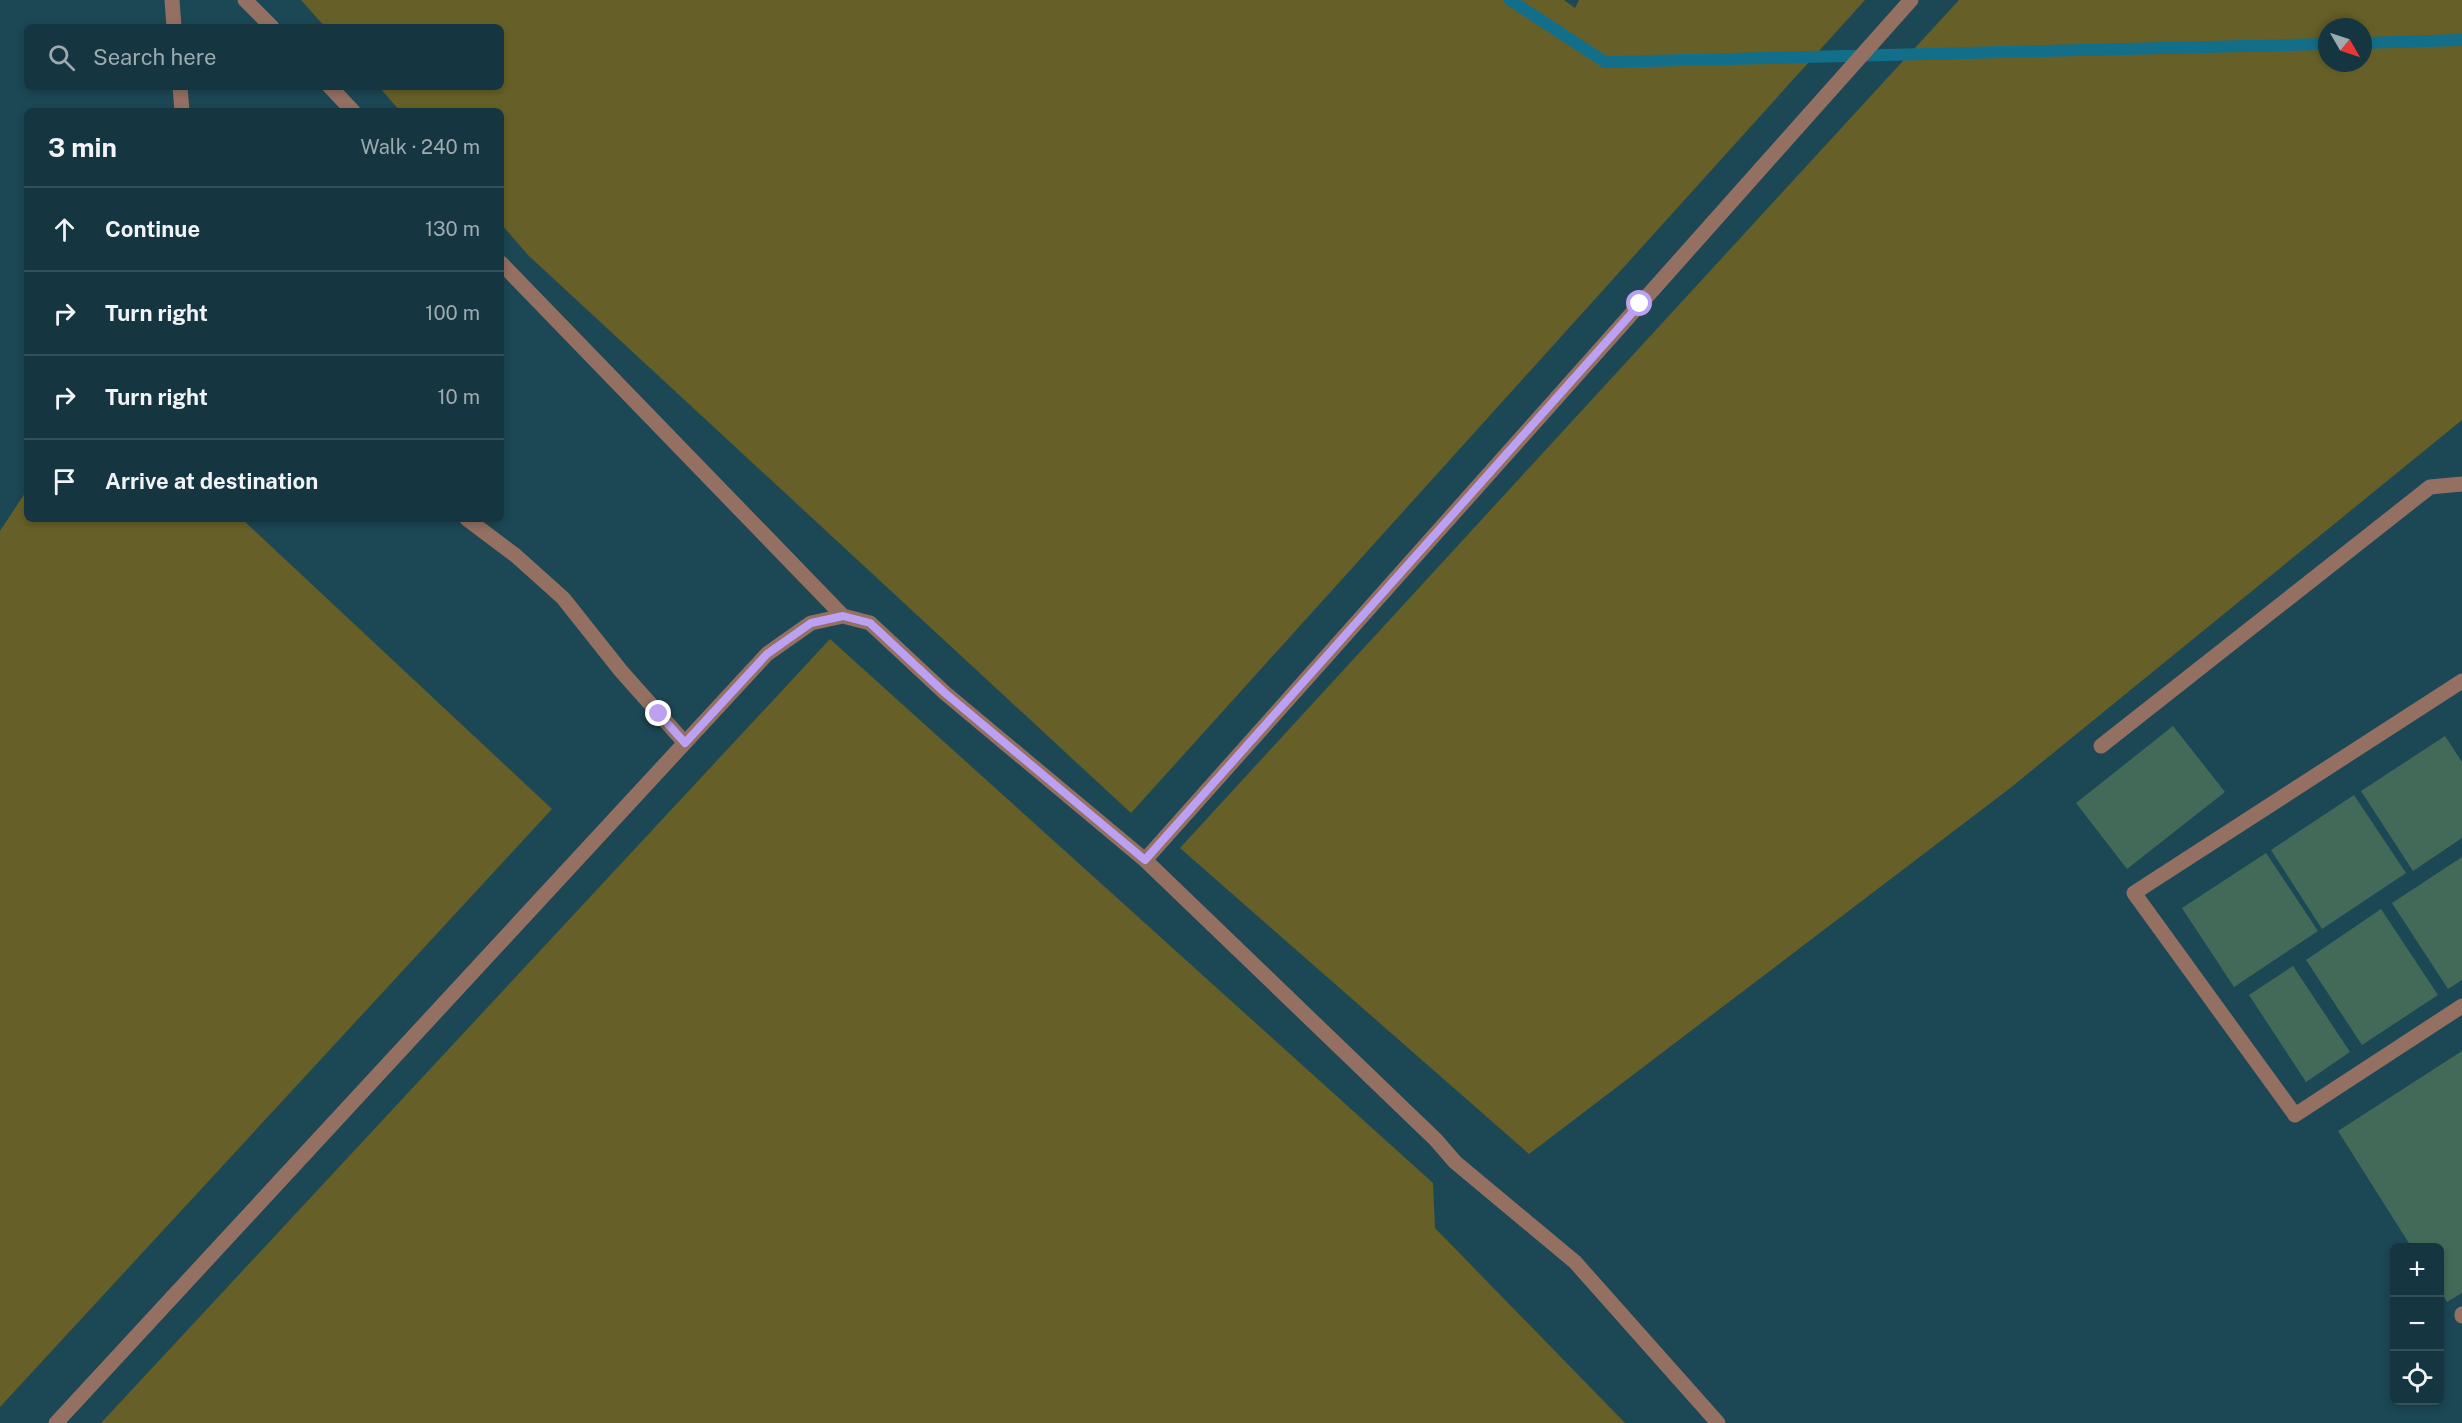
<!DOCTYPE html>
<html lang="en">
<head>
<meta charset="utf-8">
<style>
  :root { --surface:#153540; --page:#22404b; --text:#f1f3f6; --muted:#9dabb1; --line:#345059 }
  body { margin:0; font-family:"Public Sans",sans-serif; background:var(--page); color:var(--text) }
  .controls { position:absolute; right:18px; bottom:18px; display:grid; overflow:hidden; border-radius:9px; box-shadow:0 3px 9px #0003 }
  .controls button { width:54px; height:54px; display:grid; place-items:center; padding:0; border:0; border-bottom:2px solid var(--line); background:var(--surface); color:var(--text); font:30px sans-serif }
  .compass { position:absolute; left:2318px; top:18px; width:54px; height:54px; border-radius:50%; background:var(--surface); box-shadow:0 3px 9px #0003; rotate:129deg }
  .stop { position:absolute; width:18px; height:18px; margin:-14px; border:4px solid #bca0f2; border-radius:50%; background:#fff }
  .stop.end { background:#bca0f2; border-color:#fff; box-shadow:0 2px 6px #0008 }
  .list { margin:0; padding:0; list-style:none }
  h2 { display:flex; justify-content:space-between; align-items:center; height:78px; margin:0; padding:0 24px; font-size:26px }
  h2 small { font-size:20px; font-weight:400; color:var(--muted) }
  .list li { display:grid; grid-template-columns:39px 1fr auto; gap:18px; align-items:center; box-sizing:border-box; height:84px; padding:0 24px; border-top:2px solid var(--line) }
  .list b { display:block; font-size:22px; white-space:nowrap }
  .list em { font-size:20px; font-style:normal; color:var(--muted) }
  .icon { flex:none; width:33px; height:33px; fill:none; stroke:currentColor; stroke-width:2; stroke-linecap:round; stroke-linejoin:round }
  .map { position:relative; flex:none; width:2462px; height:1423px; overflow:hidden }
  .search { position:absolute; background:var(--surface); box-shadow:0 3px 9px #0003; left:24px; top:24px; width:480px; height:66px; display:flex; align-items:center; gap:15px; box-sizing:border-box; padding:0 21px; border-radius:9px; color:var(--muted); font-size:22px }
  .panel { position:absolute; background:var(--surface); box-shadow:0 3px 9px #0003; left:24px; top:108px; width:480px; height:414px; border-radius:9px }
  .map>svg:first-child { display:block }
  .green { fill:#666028; fill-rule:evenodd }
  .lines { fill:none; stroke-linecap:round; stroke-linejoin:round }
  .stream { stroke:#136f89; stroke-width:12 }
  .building { fill:#436a58 }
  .minor { stroke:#937061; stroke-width:15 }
  .route { stroke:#bca0f2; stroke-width:8 }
</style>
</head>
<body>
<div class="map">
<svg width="2462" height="1423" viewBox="0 0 2462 1423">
  <rect width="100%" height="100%" fill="#1c4755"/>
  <path class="green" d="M301 0H1564L1575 8 1579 0H1865L1131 813 529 256 501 224V111H400L379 87H501V27H325Z
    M1959 0H2462V420L2009 789 1529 1154 1180 848ZM2327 27H2363V63H2327Z
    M27 490V519H242L552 809 0 1407V531Z
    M830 639 1433 1183 1435 1228 1625 1423H101Z"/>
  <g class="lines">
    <path class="stream" d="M1510 0 1605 62 2327 44
      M2363 43 2462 40"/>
  </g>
  <path class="building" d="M2173 726 2225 792 2127 869 2076 803Z
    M2445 736 2462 762V838L2413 871 2361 791Z
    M2354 795 2406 873 2322 929 2271 850Z
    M2266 853 2318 931 2234 987 2182 908Z
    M2462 857V980L2448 989 2392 903Z
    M2381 909 2438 995 2362 1045 2306 960Z
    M2293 966 2350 1052 2306 1082 2249 995Z
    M2462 1051V1293L2447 1302 2440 1290V1248H2412L2338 1131Z"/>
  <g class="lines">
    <path class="minor" d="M172 0 174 27
      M245 0 272 27
      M180 87 182 111
      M330 87 353 111
      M501 263 843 616
      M467 519 515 555 563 598 621 671 685 743
      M2462 681 2134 893 2295 1115 2462 1006
      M2101 746 2430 487 2462 484
      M1145 860 1911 0
      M2462 1314V1316
      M56 1423 767 654 811 623 843 616 870 623 945 693 1145 860 1436 1140 1455 1162 1575 1262 1718 1423"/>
  </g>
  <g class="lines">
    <path class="route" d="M659 714 685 743 767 654 811 623 843 616 870 623 945 693 1145 860 1640 304"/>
  </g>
</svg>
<div class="controls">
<button>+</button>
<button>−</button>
<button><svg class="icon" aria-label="locate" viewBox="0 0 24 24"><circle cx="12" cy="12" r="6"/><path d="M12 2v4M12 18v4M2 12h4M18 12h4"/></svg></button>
</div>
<svg class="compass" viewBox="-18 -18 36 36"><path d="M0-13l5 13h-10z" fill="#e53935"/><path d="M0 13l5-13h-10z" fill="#9dabb1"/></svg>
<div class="stop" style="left:1640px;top:304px"></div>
<div class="stop end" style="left:659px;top:714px"></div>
<div class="search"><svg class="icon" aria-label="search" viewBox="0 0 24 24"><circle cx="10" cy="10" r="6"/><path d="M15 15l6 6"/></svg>Search here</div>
<section class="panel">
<h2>3 min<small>Walk · 240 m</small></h2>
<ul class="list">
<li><svg class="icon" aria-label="ahead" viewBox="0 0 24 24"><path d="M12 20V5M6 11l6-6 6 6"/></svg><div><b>Continue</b></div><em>130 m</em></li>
<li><svg class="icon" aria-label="right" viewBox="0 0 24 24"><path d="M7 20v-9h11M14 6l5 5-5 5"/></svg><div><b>Turn right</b></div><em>100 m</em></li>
<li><svg class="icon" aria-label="right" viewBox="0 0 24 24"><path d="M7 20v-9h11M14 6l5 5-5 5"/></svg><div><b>Turn right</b></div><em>10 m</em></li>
<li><svg class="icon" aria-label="arrive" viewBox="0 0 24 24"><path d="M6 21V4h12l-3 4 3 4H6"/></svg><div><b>Arrive at destination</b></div></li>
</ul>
</section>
</div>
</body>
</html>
